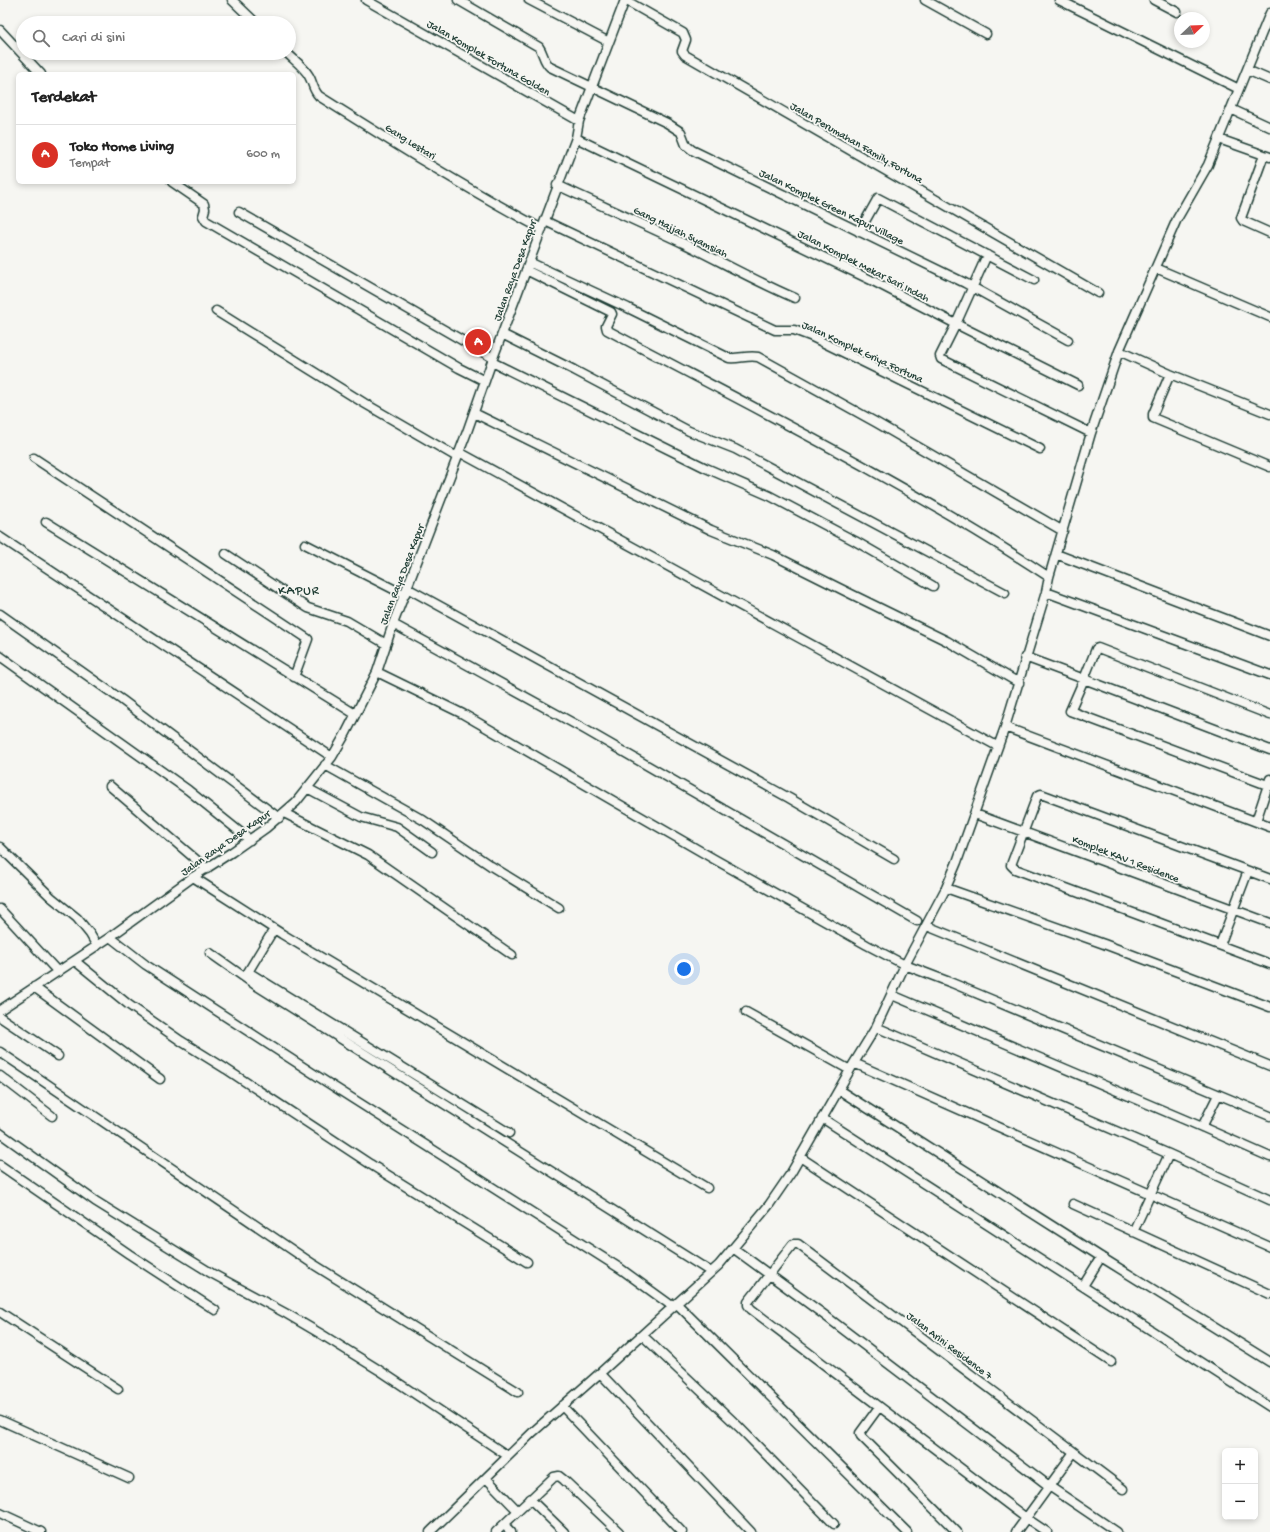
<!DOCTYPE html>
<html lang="id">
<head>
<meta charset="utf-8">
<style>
  :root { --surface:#fff; --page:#f6f6f6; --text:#222; --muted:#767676; --line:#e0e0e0; --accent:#d93025 }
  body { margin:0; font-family:"Gochi Hand",sans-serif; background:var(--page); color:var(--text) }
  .controls { position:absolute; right:12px; bottom:12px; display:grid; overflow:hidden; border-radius:6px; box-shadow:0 2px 6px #0003 }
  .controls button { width:36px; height:36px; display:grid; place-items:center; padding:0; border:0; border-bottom:1px solid var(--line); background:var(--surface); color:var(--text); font:20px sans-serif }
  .compass { position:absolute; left:1174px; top:12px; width:36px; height:36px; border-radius:50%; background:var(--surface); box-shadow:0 2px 6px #0003; rotate:67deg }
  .you { position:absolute; left:684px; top:969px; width:14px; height:14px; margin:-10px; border:3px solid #fff; border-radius:50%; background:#1a73e8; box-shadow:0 0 0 6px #1a73e833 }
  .badge { display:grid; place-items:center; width:26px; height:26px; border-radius:50%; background:var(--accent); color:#fff; font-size:13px; font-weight:700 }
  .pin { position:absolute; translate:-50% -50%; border:2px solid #fff; box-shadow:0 1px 4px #0006 }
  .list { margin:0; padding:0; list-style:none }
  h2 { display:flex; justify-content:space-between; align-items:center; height:52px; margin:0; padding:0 16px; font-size:17px }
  h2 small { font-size:13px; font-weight:400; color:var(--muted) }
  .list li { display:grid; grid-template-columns:26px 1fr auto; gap:12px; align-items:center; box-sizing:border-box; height:60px; padding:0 16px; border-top:1px solid var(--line) }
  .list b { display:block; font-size:15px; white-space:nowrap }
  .list p { margin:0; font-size:13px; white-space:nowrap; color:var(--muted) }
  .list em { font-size:13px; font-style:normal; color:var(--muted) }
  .icon { flex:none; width:22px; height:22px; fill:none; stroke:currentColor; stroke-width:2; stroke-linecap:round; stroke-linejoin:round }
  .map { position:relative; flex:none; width:1270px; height:1532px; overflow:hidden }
  .search { position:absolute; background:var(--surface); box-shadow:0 2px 6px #0003; left:16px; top:16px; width:280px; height:44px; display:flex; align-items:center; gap:10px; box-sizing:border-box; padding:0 14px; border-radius:22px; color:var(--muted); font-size:15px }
  .panel { position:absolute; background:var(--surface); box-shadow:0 2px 6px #0003; left:16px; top:72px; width:280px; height:112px; border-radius:6px }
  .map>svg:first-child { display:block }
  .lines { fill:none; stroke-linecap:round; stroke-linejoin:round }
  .street-casing { stroke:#1f3d34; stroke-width:11 }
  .street { stroke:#f6f6f2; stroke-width:8 }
  .labels { text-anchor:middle; stroke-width:3.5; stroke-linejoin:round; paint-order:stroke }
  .street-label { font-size:11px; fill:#1f3d34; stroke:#f6f6f2 }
  .quarter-label { font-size:13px; letter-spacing:1px; fill:#1f3d34; stroke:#f6f6f2 }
</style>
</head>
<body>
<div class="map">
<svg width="1270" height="1532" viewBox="0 0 1270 1532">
  <rect width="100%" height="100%" fill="#f6f6f2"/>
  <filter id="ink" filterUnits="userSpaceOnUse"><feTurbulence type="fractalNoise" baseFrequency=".025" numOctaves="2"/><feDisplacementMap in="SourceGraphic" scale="8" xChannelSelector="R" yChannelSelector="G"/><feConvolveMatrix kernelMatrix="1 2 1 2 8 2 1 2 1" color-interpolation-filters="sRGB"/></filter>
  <g filter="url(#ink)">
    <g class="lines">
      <g class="street-casing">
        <path id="street" d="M232 0 256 23
          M366 0 579 121
          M458 0 539 47C544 54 543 61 550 67L667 123 681 132 686 145 692 150 965 283 1068 340
          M529 0 609 42
          M625 0 683 33 686 40 682 51 685 55 1098 293
          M925 0 986 34
          M1059 0 1239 89
          M1154 0 1177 12
          M0 30 41 74
          M287 53C294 60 304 67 309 76 313 83 313 90 319 96 392 142 465 188 542 229
          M1247 70 1270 80
          M1231 109 1270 127
          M576 138 873 281 956 324 940 356 941 359 1091 433
          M1219 139 1270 157
          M1264 155 1241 218 1243 221 1270 233
          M172 182 204 204 205 209 203 216 206 221 459 368 485 381
          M557 185C600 205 643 224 685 244 722 262 757 282 795 298
          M239 212 493 358
          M545 221 775 330H794L810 336 1040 449
          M859 232 878 198 1034 280
          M987 255 956 324 1078 385
          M529 262 628 308 729 358C739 359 748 355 758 357L877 423 1063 531
          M1156 268 1270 317
          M526 270 611 312 612 314 606 326 607 330C756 409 908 484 1049 577
          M216 311 364 403 457 457
          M502 334 574 370 689 431 735 449 1005 593
          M1119 351 1170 374 1270 414
          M492 362 706 468 770 496 855 541 933 586
          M1170 374 1153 414V418L1270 467
          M474 413 711 530 773 555 851 594 947 641 1019 683
          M459 452 997 746
          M34 458 308 639 294 677
          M46 522 355 714
          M0 537 332 757
          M305 544 405 595
          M226 554 308 608 347 621 386 644
          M1056 554 1270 636
          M407 588 789 798 894 859
          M1046 592 1270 675
          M0 614 122 700 279 818
          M393 624 584 729 917 921
          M0 656 188 790 250 840
          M1025 657 1084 679 1096 649 1098 648 1270 715
          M377 672 463 714 714 859 867 945 905 965 952 983 1270 1116
          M1005 727 1270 827
          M1270 750 1084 679 1070 711 1270 786
          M325 765 423 820 491 866 559 908
          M110 786 207 869
          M307 788 361 817 397 827 432 852
          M284 813 368 855 512 955
          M975 814 1270 923
          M1256 821 1270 779
          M0 847 51 897 77 918 90 934 97 946
          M193 877 282 934 707 1188
          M1270 879 1041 794 1037 796 1011 865 1015 869 1270 964
          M946 888 1104 944 1270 1007
          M0 909 58 972
          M927 926 1270 1066
          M274 929 248 972 509 1133
          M110 937 146 965 328 1083 621 1269 672 1306
          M1220 945 1248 871
          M210 953 254 984 711 1272
          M75 961 129 1005 181 1041 226 1069 370 1164 527 1262
          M34 987 160 1079
          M892 995 1202 1127 1270 1157
          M0 1010 110 937 193 877 232 852 266 828 296 802 332 757 346 733 377 672 393 624 467 432 493 358 576 138 579 121 625 0
          M746 1012 850 1070
          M0 1017 58 1056
          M876 1027 1169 1154 1270 1200
          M0 1052 313 1264 518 1392
          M854 1063 1270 1247
          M0 1076 52 1116
          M839 1090 1101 1257 1270 1362
          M822 1118 1270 1407
          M1202 1127 1218 1095
          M0 1133 95 1201 211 1273 287 1314 321 1334 379 1370 508 1456
          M800 1157 1111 1362
          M0 1165 129 1254 215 1310
          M1073 1204 1270 1294
          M1133 1232 1169 1154
          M733 1248 823 1314 1049 1486 1117 1532
          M1083 1286 1101 1257
          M676 1303 907 1532
          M0 1312 118 1389
          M642 1335 739 1427 834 1524
          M600 1373 751 1532
          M562 1406 682 1532
          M879 1407 860 1433 861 1436 957 1532
          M0 1420 129 1478
          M486 1478 518 1511 496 1532
          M530 1499 564 1532
          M518 1511 554 1477 559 1476 564 1480 619 1532
          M0 1513 41 1532
          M504 1525 511 1532
          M430 1532 533 1432 600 1373 719 1265 769 1205 791 1173 854 1063 876 1027 905 965 946 888 957 862 1005 727 1046 592 1049 577 1091 433 1119 351 1177 219 1208 165 1270 13
          M1016 1532 1074 1452
          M1047 1532 1026 1518 751 1309 748 1305V1302L793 1244H798L1123 1489"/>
      </g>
      <use href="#street" class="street"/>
    </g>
  </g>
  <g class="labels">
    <g class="street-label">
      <text transform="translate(489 57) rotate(30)" y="4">Jalan Komplek Fortuna Golden</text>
      <text transform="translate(411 141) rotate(32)" y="4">Gang Lestari</text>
      <text transform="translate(857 142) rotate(30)" y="4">Jalan Perumahan Family Fortuna</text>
      <text transform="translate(832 206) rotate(26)" y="4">Jalan Komplek Green Kapur Village</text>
      <text transform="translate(681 231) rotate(26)" y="4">Gang Hajjah Syamsiah</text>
      <text transform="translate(864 265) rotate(27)" y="4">Jalan Komplek Mekar Sari Indah</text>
      <text transform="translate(514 270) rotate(-70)" y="4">Jalan Raya Desa Kapur</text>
      <text transform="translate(863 351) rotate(25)" y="4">Jalan Komplek Griya Fortuna</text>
      <text transform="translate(401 574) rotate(-69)" y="4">Jalan Raya Desa Kapur</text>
      <text transform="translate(225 842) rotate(-35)" y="4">Jalan Raya Desa Kapur</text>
      <text transform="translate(1126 858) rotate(21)" y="4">Komplek KAV 1 Residence</text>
      <text transform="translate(950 1345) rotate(37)" y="4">Jalan Arini Residence 7</text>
    </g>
    <g class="quarter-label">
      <text x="299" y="594">KAPUR</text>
    </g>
  </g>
</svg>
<div class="controls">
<button>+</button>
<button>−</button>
</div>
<svg class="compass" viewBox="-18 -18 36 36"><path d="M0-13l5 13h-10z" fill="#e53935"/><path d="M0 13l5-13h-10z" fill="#767676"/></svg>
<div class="you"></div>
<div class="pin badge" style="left:478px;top:342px">A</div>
<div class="search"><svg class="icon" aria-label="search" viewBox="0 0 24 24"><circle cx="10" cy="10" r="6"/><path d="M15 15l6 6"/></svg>Cari di sini</div>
<section class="panel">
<h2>Terdekat<small></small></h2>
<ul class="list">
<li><span class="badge">A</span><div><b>Toko Home Living</b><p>Tempat</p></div><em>600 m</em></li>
</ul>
</section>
</div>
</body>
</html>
